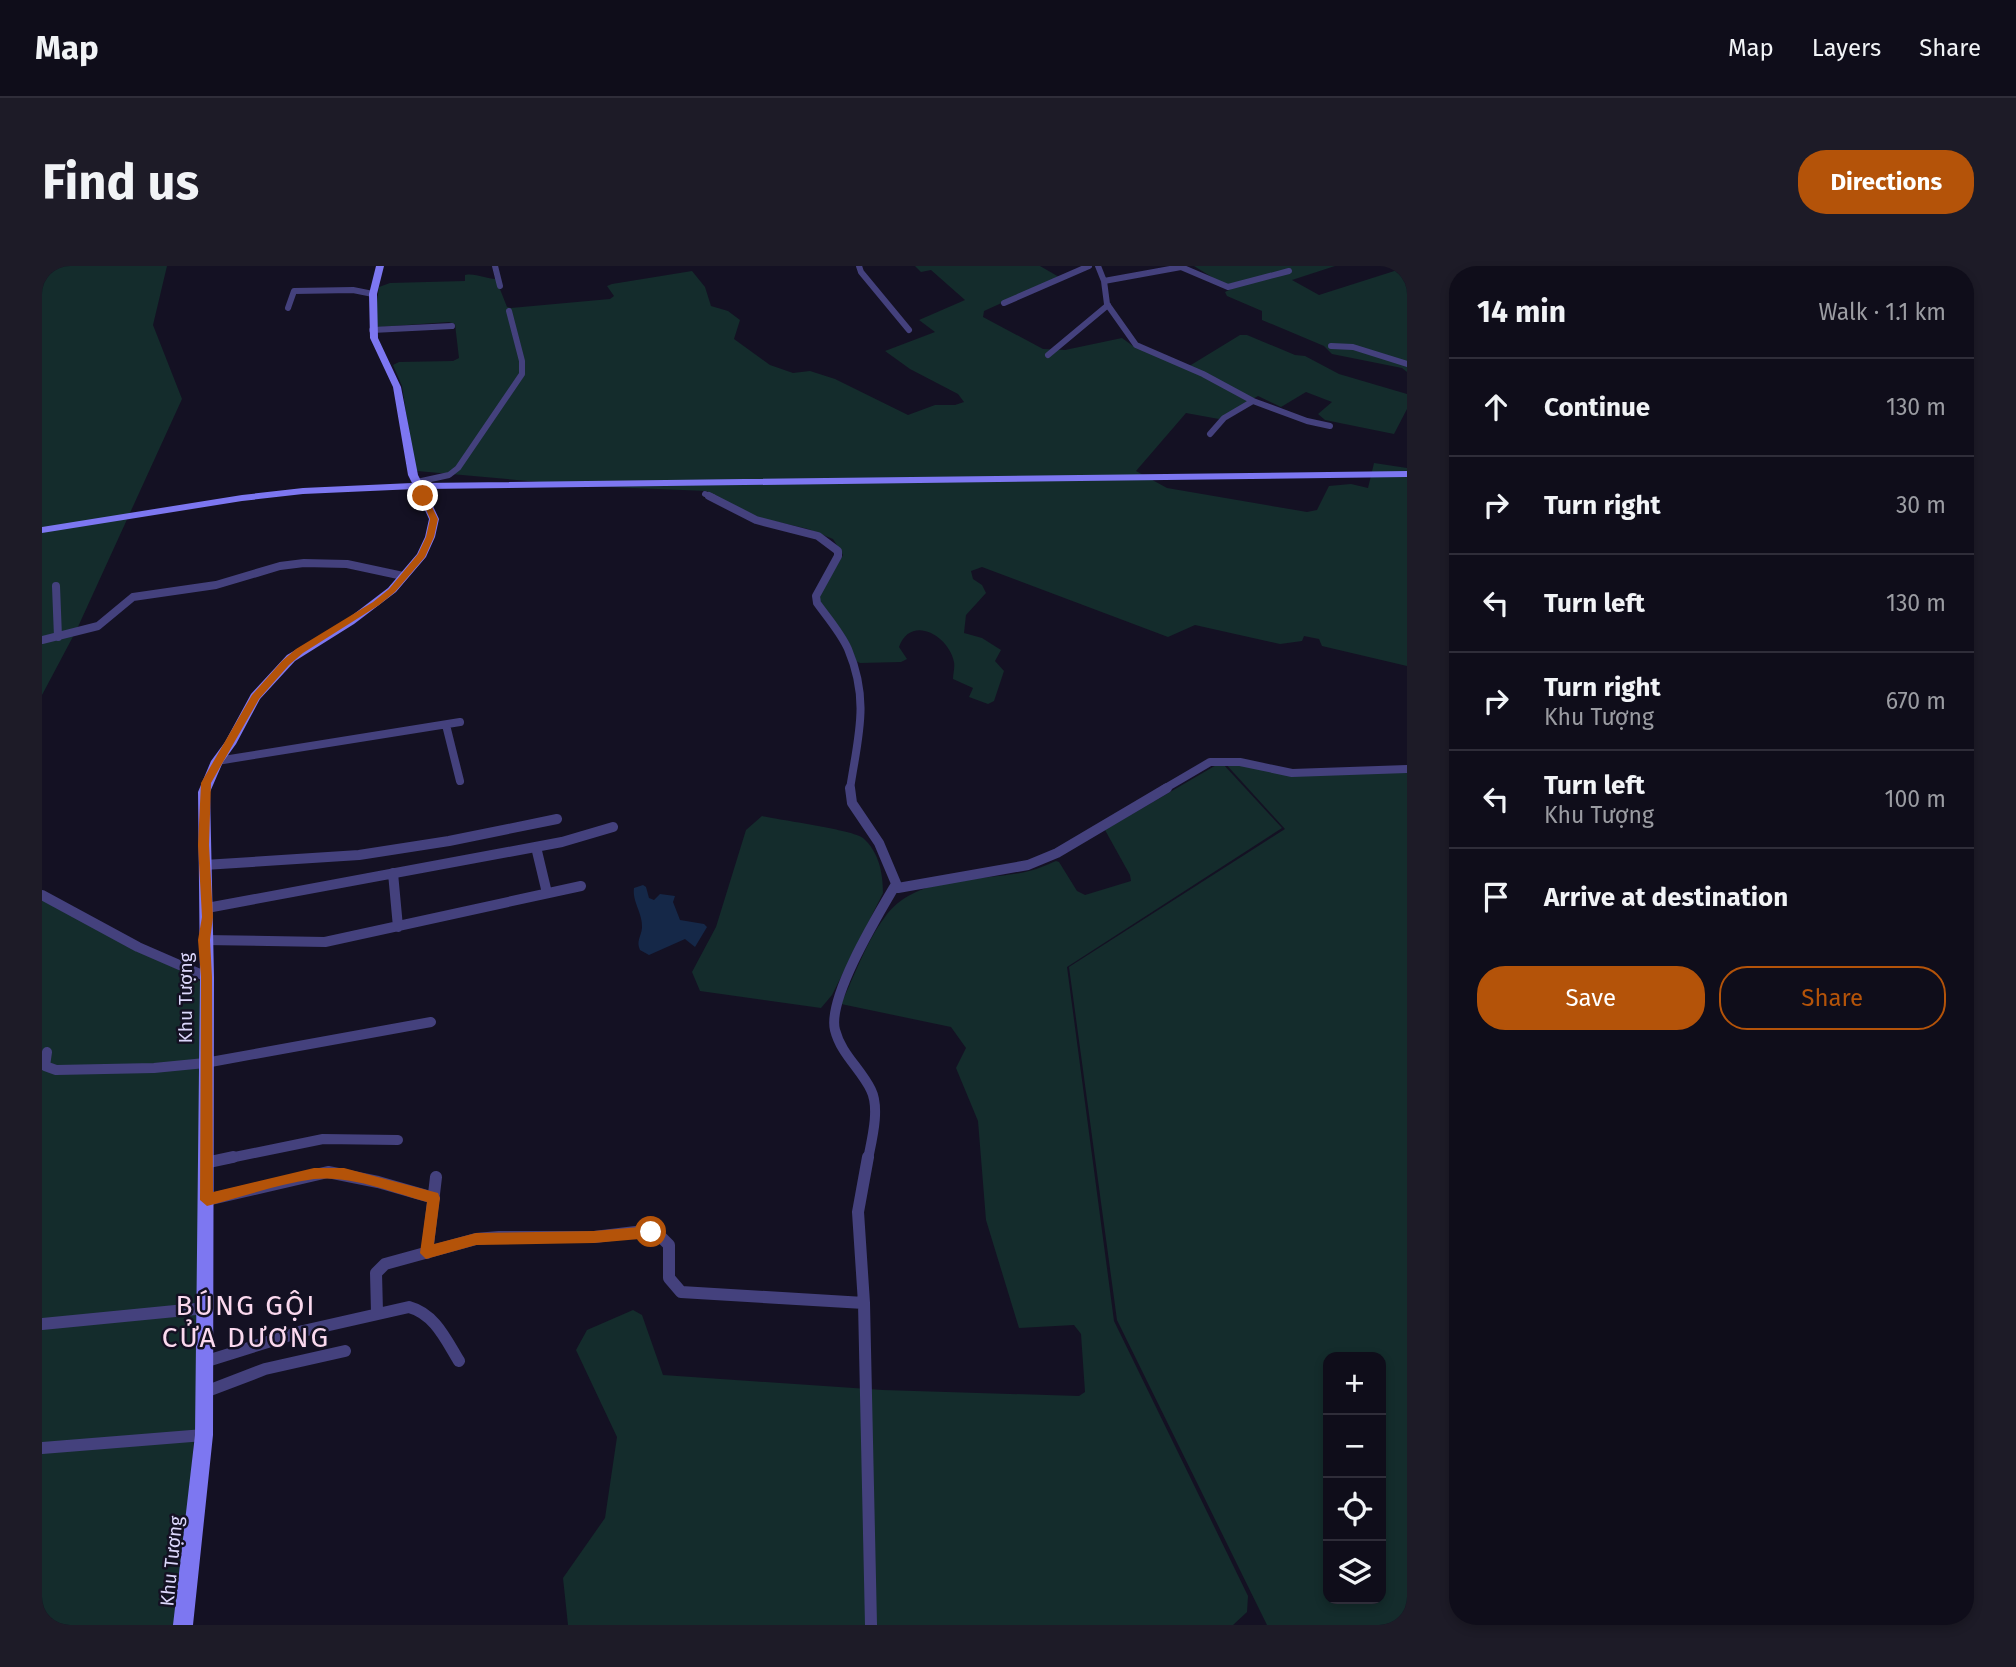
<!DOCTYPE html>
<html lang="en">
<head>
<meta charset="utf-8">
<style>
  :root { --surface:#0f0d1a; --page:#1d1b27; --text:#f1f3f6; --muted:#9b9ca2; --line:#2f2d39; --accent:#b45309 }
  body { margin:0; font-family:"Fira Sans",sans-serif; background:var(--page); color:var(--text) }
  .controls { position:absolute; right:21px; bottom:21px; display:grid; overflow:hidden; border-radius:14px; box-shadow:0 4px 10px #0003 }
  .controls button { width:63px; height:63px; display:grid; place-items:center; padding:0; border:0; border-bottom:2px solid var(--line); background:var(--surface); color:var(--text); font:35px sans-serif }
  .stop { position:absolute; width:21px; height:21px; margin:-16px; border:5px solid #b45309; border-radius:50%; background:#fff }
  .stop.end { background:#b45309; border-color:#fff; box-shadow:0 2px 7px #0008 }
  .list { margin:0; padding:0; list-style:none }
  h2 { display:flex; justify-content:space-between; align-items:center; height:91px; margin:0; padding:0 28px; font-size:30px }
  h2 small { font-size:23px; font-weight:400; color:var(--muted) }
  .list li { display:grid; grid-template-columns:46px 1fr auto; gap:21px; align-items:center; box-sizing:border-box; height:98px; padding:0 28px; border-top:2px solid var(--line) }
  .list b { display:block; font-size:26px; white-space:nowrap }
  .list p { margin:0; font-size:23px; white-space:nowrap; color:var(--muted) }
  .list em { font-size:23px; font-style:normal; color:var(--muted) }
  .actions { display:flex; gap:14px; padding:21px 28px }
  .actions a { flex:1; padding:16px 0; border:2px solid var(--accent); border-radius:28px; text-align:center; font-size:24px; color:var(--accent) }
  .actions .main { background:var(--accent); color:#fff }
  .icon { flex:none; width:38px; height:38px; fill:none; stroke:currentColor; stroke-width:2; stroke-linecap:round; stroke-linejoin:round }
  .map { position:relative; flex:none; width:1365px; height:1359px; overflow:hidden; border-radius:28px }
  header { display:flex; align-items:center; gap:42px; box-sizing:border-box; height:98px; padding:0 35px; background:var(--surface); border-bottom:2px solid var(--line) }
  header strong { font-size:33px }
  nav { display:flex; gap:38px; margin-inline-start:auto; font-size:24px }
  .intro { display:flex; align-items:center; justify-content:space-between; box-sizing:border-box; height:168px; padding:0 42px }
  h1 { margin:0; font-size:49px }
  .button { padding:18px 32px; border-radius:28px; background:var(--accent); color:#fff; font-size:24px; font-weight:700 }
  main { display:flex; gap:42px; padding:0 42px }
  aside { flex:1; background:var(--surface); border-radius:28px; box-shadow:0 4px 10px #0003 }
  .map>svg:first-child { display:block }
  .green { fill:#142c2c; fill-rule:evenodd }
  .water { fill:#152848 }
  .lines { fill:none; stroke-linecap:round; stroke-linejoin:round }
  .street-far3 { stroke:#44417d; stroke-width:6 }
  .street-far2 { stroke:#44417d; stroke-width:8 }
  .street-far1 { stroke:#44417d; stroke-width:10 }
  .street { stroke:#44417d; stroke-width:12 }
  .secondary { fill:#7d77f1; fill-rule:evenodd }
  .route { fill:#b45309 }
  .labels { text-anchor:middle; stroke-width:5; stroke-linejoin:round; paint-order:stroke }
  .street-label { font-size:19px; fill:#dcd7fb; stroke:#141123 }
  .near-quarter-label { font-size:28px; letter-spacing:2px; fill:#fbd9ee; stroke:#141123 }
</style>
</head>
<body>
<header>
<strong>Map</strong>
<nav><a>Map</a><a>Layers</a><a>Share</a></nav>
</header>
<div class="intro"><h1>Find us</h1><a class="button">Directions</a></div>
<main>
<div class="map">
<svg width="1365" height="1359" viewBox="0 0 1365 1359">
  <rect width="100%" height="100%" fill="#141123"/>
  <path class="green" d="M0 0H125L111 59 140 133 35 363 0 429Z
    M873 0H998L1017 11 942 45 941 51 1001 83 1023 84 1080 72 1091 80 1144 102 1198 69H1205L1253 89 1263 90 1297 108 1365 128V143L1352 168 1283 154 1276 148 1290 136 1264 126 1239 141 1216 130 1177 153 1144 147 1094 205 1125 222 1265 246 1275 244 1287 220 1309 218 1326 222 1332 197 1365 202V400L1280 380 1277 373 1262 370 1260 375 1238 378 1153 359 1126 371 940 301 929 305 931 313 940 319 944 327 924 349 922 367 940 372 959 384 953 395 962 405 952 435 946 438 927 431 931 422 911 413C911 409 913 401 912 396 907 370 869 348 857 381L865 393 859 396 818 397 814 395C806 370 782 355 777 330L801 289 791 273 766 263 711 250 665 225 542 220 375 205 372 200 360 120 351 99 357 96 411 95 417 92 413 58 407 56 337 61 332 58 337 21 348 17 423 15V9C434 7 444 13 454 13L465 41 469 42 568 33 572 30 565 20 570 18 650 5 663 21 669 40 686 45 698 54 692 73 728 99 751 107 768 105 793 113 866 149 893 139H913L922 136 916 128 868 103 843 85 893 66 877 54 923 34 889 4 879 6Z
    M1152 0H1293L1250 14 1277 29 1365 1V106L1360 102 1290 88 1282 80 1220 54V45L1185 30 1183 26 1189 23Z
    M1181 495 1265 507 1365 503V1359H1225L1075 1054 1027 701 1243 563ZM1286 1091H1339V1333H1286Z
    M1176 498H1181L1240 562 1025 701 1072 1055 1206 1330 1205 1346 1191 1359H526L521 1312 563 1252 575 1171 534 1084 545 1064 591 1044 600 1049 621 1109 841 1124 1037 1130 1043 1126 1039 1068 1032 1059 977 1062 944 954 936 855 914 802 924 782 909 761 799 738C812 711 825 674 843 651 875 608 937 616 983 606 994 604 1004 599 1014 595L1017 596 1035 625 1043 629 1089 615 1088 609 1063 564Z
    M720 550C737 554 812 564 821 572 837 586 841 607 841 627L790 729 779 742 658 725 650 706 674 661 704 564Z
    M0 632 158 715 157 1121 135 1359H0Z"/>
  <path class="water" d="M601 619 604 621 607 632 612 634 618 628 633 630 631 636 638 654 662 658 665 661 653 681 643 673 607 689 598 684C594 675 599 671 600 662 601 647 590 636 592 622Z"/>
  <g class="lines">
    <path class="street-far3" d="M453 0 458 20
      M817 0 819 6 867 64
      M1056 0 1062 15 1065 38 1094 79 1161 108 1211 135 1265 155 1288 160
      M1062 15 1139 1 1186 21 1247 5
      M962 37 1047 0
      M246 42 252 25 311 24 331 28
      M330 64 410 60
      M1289 80 1311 81 1365 98
      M1006 89 1066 39
      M1168 168 1182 152 1211 135
      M375 216 407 209 416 202 480 108V95L467 45
      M663 228 671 231"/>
    <path class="street-far2" d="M667 230 714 254 776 270 796 285V290L774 330 775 337C785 351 799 367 806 383 828 435 816 470 808 523
      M14 320 16 371
      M0 374 56 360 91 331 174 319 238 300 262 297 305 298 361 310
      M404 459 418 515
      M175 495 418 456
      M1122 523 1168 496H1198L1250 507 1365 503"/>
    <path class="street-far1" d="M808 522 810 537 837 577 856 622 986 599 1015 587 1125 522
      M494 581 505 627
      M162 599 317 589 407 575 515 553
      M351 607 356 661
      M0 629 96 681 165 711
      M165 642 520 576 571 561
      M162 674 283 676 539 620
      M5 786 3 800 14 804 112 802 163 797 389 756
      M183 893 281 873 356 874
      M826 893C830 873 838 842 829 824 819 803 799 788 793 764 785 732 837 647 854 618"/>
    <path class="street" d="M826 891 816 946 822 1037 829 1359
      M163 897 191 891
      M165 934 286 906 336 916 392 932
      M385 987 394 911
      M335 1046 334 1007 343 998 434 973 457 971H552L602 965 616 968 627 979V1012L639 1026 822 1037
      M0 1058 164 1042
      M165 1095 261 1065 367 1041C393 1048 404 1074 417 1095
      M163 1126 223 1103 303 1085
      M0 1182 162 1169"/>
    <path class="secondary" d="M334 0H342L335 28 336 72 359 121 376 209 380 217 1365 205V211L383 223 397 253 393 271 384 291 354 326 312 358 253 395 218 433 194 478 181 496 168 526 172 711 171 1169 151 1359H131L153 1169 158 711 156 526 169 495 183 476 209 428 245 389 304 354 346 322 375 288 383 271 387 253 373 223 261 228 200 235 0 267V261L200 229 261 222 370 217 366 209 351 121 328 72 327 28Z"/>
  </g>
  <path class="route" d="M378 229H384L396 253 392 271 383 291 353 326 337 339 261 387 247 399 217 433 169 517 167 579 171 651 168 674 170 711 171 926 272 902H302L396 927 398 932 392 978 434 967 552 965 609 960 616 966 609 972 552 977 434 979 384 993 378 987 385 936C349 926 309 909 272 913 236 918 200 931 165 940L158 934 159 711 156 674 160 651 156 579 159 517 210 429 240 395 254 383 331 336 347 323 376 288 384 271 388 253Z"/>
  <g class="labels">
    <g class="street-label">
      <text transform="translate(143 732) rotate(-90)" y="7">Khu Tượng</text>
      <text transform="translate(129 1295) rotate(-84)" y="7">Khu Tượng</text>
    </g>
    <g class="near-quarter-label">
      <text x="204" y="1049">BÚNG GỘI<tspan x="204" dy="32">CỬA DƯƠNG</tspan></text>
    </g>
  </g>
</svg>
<div class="controls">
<button>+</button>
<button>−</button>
<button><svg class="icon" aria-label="locate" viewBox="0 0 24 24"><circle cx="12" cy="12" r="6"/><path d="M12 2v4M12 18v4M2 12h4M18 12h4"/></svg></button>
<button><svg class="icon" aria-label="layers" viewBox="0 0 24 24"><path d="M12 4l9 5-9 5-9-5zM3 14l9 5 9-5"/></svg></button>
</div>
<div class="stop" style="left:609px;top:966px"></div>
<div class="stop end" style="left:381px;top:230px"></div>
</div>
<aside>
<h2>14 min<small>Walk · 1.1 km</small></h2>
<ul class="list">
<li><svg class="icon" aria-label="ahead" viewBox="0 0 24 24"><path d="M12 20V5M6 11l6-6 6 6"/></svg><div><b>Continue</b></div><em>130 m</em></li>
<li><svg class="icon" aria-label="right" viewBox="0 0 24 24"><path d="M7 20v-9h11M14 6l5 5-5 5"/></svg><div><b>Turn right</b></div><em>30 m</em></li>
<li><svg class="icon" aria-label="left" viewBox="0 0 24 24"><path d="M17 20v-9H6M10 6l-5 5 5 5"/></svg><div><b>Turn left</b></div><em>130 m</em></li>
<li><svg class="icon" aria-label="right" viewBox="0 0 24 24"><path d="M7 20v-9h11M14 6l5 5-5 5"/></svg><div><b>Turn right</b><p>Khu Tượng</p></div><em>670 m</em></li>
<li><svg class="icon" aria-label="left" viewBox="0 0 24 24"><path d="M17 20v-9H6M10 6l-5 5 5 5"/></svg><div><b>Turn left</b><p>Khu Tượng</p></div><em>100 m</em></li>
<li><svg class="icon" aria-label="arrive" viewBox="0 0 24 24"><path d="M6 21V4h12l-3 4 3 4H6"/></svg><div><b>Arrive at destination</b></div></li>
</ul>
<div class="actions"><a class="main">Save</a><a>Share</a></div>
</aside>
</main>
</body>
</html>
